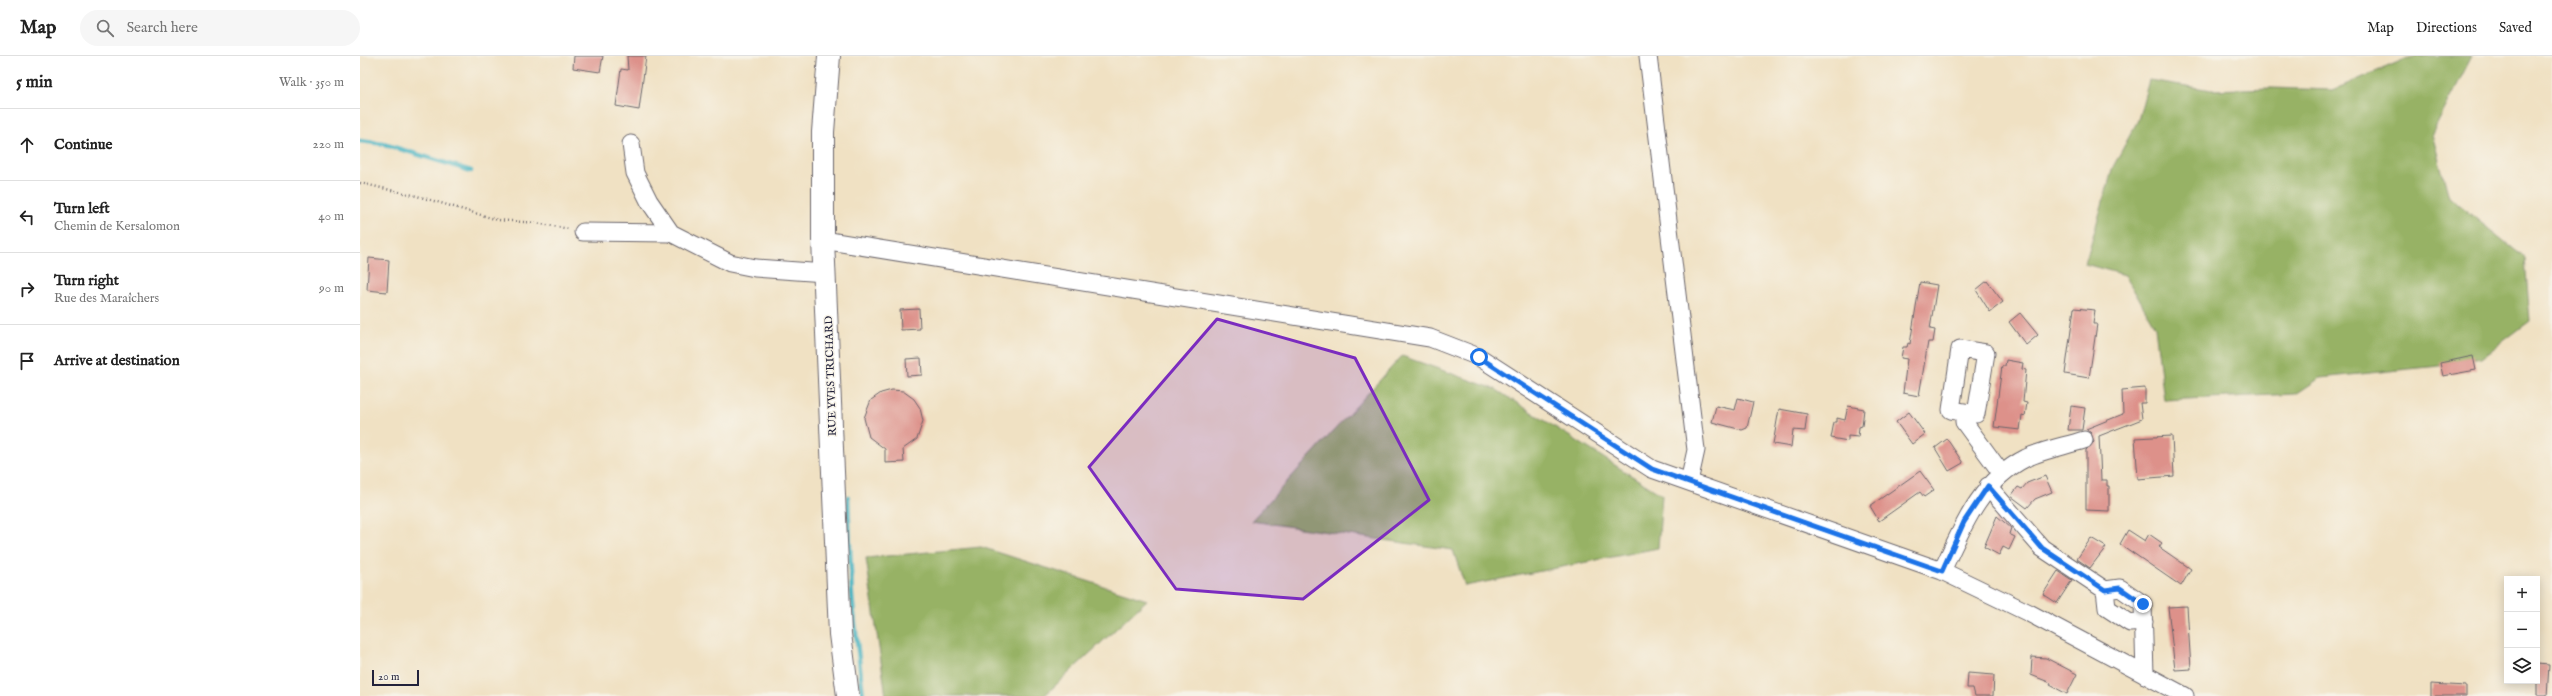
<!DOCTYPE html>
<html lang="en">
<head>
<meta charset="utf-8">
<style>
  :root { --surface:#fff; --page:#f6f6f6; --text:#222; --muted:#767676; --line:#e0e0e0 }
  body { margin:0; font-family:"IM FELL English",serif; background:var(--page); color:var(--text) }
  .controls { position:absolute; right:12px; bottom:12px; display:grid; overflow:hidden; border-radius:0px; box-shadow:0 2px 10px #0003 }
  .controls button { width:36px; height:36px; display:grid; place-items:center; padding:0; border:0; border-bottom:1px solid var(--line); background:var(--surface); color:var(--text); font:20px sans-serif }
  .scale { position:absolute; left:12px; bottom:10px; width:47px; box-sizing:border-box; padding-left:4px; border:2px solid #22223b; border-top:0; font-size:11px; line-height:14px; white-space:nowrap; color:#22223b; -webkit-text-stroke:3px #f7f3e8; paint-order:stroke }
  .stop { position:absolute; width:12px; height:12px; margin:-9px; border:3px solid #1a73e8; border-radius:50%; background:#fff }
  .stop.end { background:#1a73e8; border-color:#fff; box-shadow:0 1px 4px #0008 }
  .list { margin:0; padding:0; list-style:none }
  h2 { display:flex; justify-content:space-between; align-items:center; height:52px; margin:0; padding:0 16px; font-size:17px }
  h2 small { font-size:13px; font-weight:400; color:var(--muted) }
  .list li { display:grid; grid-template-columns:26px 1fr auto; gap:12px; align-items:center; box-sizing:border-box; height:72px; padding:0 16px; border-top:1px solid var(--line) }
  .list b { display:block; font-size:15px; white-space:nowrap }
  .list p { margin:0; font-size:13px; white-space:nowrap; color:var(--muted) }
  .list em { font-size:13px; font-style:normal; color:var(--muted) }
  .icon { flex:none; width:22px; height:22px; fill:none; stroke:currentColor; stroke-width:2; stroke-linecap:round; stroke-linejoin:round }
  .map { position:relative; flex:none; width:2192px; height:640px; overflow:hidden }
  header { display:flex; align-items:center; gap:24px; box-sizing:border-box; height:56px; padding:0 20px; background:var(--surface); border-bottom:1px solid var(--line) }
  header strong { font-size:19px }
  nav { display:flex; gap:22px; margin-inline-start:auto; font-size:14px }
  .search { width:280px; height:36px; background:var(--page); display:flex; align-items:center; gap:10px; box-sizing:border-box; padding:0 14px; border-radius:22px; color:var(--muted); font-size:15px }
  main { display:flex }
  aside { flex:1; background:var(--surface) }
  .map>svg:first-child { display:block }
  .forest { fill:#97b265; stroke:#5c6a50 }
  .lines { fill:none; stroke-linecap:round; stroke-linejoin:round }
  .stream { stroke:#47b4c2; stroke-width:4.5 }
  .building { fill:#dd918a }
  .minor-casing { stroke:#6a656b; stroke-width:19 }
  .secondary-casing { stroke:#6a656b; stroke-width:24 }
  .path { stroke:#6a656b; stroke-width:2.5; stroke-dasharray:1 3; stroke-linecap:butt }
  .minor { stroke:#fff; stroke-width:17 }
  .secondary { stroke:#fff; stroke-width:22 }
  .route { stroke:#1a73e8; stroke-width:5 }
  .marked { fill:#7b2cbf; fill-opacity:0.2; stroke:#7b2cbf; stroke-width:3; stroke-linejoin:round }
  .labels { text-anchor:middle; stroke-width:3; stroke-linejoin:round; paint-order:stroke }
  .street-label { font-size:11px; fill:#22223b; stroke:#f7f3e8 }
</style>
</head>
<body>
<header>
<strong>Map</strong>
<div class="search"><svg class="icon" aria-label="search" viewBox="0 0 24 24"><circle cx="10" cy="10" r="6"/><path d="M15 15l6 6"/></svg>Search here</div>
<nav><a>Map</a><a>Directions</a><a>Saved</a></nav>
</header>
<main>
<aside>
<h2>5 min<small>Walk · 350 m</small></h2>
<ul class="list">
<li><svg class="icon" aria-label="ahead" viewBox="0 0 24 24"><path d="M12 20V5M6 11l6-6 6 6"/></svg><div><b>Continue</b></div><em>220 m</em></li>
<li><svg class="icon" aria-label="left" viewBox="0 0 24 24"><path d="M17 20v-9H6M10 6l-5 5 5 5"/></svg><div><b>Turn left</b><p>Chemin de Kersalomon</p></div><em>40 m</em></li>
<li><svg class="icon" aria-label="right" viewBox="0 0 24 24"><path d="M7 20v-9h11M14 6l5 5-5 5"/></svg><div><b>Turn right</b><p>Rue des Maraîchers</p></div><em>90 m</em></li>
<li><svg class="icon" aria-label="arrive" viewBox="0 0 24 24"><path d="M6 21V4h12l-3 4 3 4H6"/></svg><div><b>Arrive at destination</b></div></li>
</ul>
</aside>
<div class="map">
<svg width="2192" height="640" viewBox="0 0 2192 640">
  <rect width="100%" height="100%" fill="#f7f3e8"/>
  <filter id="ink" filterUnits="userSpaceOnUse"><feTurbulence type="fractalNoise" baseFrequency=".025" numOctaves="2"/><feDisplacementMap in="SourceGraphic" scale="8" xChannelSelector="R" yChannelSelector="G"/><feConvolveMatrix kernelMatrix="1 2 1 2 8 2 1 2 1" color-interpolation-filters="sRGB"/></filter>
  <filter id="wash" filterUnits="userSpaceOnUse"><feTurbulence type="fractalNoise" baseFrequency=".012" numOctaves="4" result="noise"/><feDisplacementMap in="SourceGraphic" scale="16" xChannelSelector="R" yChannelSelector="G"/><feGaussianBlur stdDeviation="0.9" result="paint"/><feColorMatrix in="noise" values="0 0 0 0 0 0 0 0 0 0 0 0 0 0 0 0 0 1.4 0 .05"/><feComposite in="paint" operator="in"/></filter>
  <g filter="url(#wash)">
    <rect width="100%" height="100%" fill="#f0e1c3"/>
    <path class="forest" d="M2068 0H2112L2072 78 2089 141 2165 202 2170 265 2121 302 2079 310 1960 322 1936 338 1804 344 1795 271 1765 219 1725 208 1753 111 1778 64 1789 24 1852 34 1911 32 1973 34 2043 4Z
      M1042 300 1135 333 1302 439 1298 492 1105 530 1093 494 891 465Z
      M621 491 787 544 684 640H526L506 502Z"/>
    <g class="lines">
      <path class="stream" d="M0 85 24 88 111 115
        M488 441 492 540 503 640"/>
    </g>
    <g id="blocks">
      <path class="building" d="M214 0H243L240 16 213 12Z
        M267 0H286L279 54 256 50 261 13 268 14Z
        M9 202 29 204 27 236 7 234Z
        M1627 225 1643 246 1630 256 1616 234Z
        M1560 226 1577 229 1570 273 1575 274 1573 286H1568L1559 340 1543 337 1547 303 1541 302 1543 291H1547L1548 287 1550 288Z
        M1714 252 1735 254 1733 268H1737L1729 322 1705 318Z
        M559 253 560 273 541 274 540 254Z
        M1660 257 1678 279 1666 289 1649 266Z
        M2113 300 2116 314 2083 320 2080 307Z
        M561 302 562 319 547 320 546 303Z
        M1646 304 1663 307 1662 313 1666 314 1663 346 1667 347 1665 360 1662 359 1660 374 1634 371 1642 310H1645Z
        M1785 332V347H1780L1782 363 1739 380 1741 424H1747V430H1749V455L1726 454V394L1734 386 1731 377 1726 373 1763 358 1762 334Z
        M532 334 543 335 554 343 560 352 563 365 557 383 543 393 544 406 525 407V393L509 381 504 362 511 344 521 337Z
        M1378 342 1393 346 1387 372 1382 374 1352 366 1356 350 1375 354Z
        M1488 350 1504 353 1502 370 1499 371 1498 381 1488 380V385L1471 382 1474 366H1477V362L1485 364Z
        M1711 350 1725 352 1722 374H1708Z
        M1419 353 1447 358 1445 375 1433 374 1431 391 1413 388Z
        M1549 356 1565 378 1552 388 1536 366Z
        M1812 380 1814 420 1778 423 1775 382Z
        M1587 383 1603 407 1589 415 1575 392Z
        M1560 415 1574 434 1564 441 1560 436 1519 465 1510 450Z
        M1685 420 1692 436 1675 443 1667 452 1651 440 1658 431 1662 433 1667 427Z
        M1637 460 1651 472 1649 478 1655 481 1649 494 1643 491 1639 499 1624 491Z
        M1768 474 1785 485 1789 478 1802 487 1799 491 1831 513 1821 530 1760 488Z
        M1731 482 1746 491 1730 512 1717 503Z
        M1698 515 1712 524 1697 547 1683 538Z
        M1827 550 1831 613 1815 614 1808 551Z
        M1672 601 1686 602 1717 618 1707 638 1690 629 1691 627 1671 619Z
        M2177 608 2189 609 2187 640H2177Z
        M1608 617 1634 619 1633 640H1615L1613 632H1607Z
        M2071 628 2106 630V640H2071Z"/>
    </g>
  </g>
  <g filter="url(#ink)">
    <use href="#blocks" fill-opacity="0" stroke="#6a656b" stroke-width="1"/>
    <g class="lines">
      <g class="minor-casing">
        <path id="minor" d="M1288 0 1336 394 1329 426
          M271 88 275 117 289 145 311 177 370 207 395 212 465 217
          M223 176 311 177
          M463 184 1070 282 1119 301 1292 413 1582 515 1669 557 1825 640
          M1600 293 1626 297 1616 358 1591 354Z
          M1604 356V366L1642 418
          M1628 430 1682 492 1745 534 1760 532 1783 548 1785 619
          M1582 515C1602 472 1620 425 1666 402 1683 394 1705 390 1724 384
          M1745 534 1747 552 1770 567 1784 566"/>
      </g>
      <g class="secondary-casing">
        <path id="secondary" d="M469 0 463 76V184L480 578 488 640"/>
      </g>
      <path class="path" d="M0 127 57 140 138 164 176 167 209 173"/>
      <use href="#minor" class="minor"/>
      <use href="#secondary" class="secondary"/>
    </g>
  </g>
  <g class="lines" filter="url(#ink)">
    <path class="route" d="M1119 301 1292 413 1582 515 1604 466 1628 430 1682 492 1745 534 1760 532 1783 548"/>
  </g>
  <path class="marked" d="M857 263 995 302 1069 444 943 543 816 533 729 411Z"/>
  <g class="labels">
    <g class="street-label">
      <text transform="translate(470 320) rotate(-92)" y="4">RUE YVES TRICHARD</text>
    </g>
  </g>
</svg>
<div class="controls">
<button>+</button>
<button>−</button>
<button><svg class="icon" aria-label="layers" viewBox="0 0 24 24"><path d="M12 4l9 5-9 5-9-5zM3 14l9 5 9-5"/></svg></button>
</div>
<div class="scale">20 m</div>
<div class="stop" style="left:1119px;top:301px"></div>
<div class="stop end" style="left:1783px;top:548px"></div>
</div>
</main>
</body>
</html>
